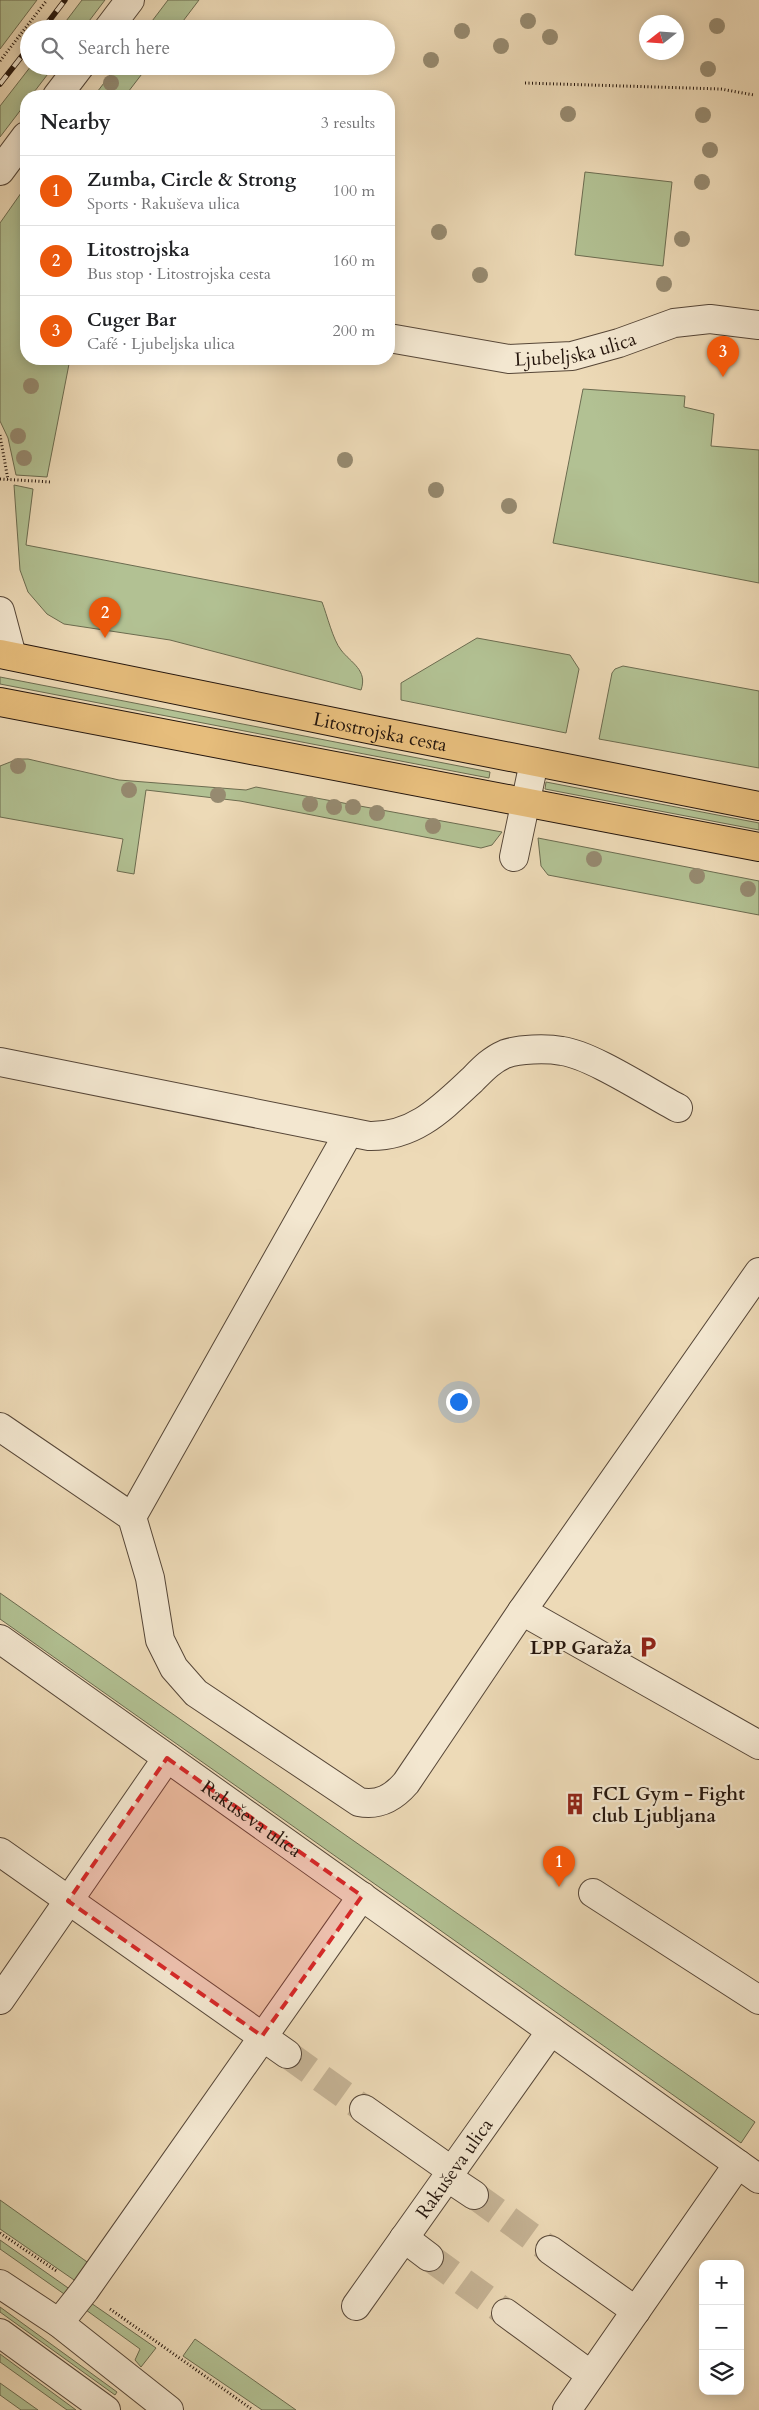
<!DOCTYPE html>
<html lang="en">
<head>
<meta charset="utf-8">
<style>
  :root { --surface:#fff; --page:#f6f6f6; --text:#202124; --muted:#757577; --line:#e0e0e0; --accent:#ea580c }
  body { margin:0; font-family:Cardo,serif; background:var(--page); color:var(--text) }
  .controls { position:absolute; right:15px; bottom:15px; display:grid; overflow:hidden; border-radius:10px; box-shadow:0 2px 12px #0003 }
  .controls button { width:45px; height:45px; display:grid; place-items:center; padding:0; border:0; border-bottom:1px solid var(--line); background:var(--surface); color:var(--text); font:25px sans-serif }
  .compass { position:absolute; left:639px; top:15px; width:45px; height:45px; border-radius:50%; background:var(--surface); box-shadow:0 2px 12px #0003; rotate:253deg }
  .you { position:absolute; left:458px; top:1401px; width:18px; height:18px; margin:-12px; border:4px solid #fff; border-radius:50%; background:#1a73e8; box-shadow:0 0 0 8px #1a73e833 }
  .badge { display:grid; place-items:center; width:32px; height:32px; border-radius:50%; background:var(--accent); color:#fff; font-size:16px; font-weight:700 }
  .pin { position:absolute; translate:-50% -41px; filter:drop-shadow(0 1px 2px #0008) }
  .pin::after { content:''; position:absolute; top:26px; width:18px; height:15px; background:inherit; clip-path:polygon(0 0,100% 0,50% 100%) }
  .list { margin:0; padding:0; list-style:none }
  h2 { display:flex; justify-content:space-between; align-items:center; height:65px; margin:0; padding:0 20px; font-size:21px }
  h2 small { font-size:16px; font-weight:400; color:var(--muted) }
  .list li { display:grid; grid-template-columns:32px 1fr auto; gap:15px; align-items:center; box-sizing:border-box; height:70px; padding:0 20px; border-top:1px solid var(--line) }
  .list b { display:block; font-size:19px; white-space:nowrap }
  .list p { margin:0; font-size:16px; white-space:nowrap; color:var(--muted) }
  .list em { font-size:16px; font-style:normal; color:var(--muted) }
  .icon { flex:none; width:28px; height:28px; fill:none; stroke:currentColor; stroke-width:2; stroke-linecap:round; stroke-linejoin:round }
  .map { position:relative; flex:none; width:759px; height:2410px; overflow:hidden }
  .search { position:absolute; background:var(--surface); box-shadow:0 2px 12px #0003; left:20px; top:20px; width:375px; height:55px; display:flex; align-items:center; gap:12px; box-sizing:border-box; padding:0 18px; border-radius:28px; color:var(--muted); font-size:19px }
  .panel { position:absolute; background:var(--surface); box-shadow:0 2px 12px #0003; left:20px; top:90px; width:375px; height:275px; border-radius:20px }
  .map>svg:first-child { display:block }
  .green { fill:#b2c193; stroke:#6c6c50 }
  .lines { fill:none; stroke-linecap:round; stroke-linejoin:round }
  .minor-tunnel { stroke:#c5b395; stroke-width:28; stroke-dasharray:28 14; stroke-linecap:butt }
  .minor-casing { stroke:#574738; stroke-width:30 }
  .major-casing { stroke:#25160d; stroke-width:30 }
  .path { stroke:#25160d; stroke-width:3; stroke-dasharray:1 2.5; stroke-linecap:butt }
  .minor { stroke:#f3e7d0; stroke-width:28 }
  .major { stroke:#e6bd7c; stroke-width:28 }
  .rail-casing { stroke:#25160d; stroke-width:5.5 }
  .rail { stroke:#f3e7d0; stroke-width:4; stroke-dasharray:11; stroke-linecap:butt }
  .tree { fill:#968a70 }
  .marked { fill:#d62828; fill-opacity:0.2; stroke:#d62828; stroke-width:4; stroke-dasharray:10 6; stroke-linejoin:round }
  .labels { text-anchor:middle; stroke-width:4.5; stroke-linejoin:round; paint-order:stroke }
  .street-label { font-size:19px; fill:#25160d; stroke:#f3e7d0 }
  .poi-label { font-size:19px; font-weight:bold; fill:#25160d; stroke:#f3e7d0; text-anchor:end }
</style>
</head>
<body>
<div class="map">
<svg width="759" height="2410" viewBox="0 0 759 2410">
  <rect width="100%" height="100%" fill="#eddab7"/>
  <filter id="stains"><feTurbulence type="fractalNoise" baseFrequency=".004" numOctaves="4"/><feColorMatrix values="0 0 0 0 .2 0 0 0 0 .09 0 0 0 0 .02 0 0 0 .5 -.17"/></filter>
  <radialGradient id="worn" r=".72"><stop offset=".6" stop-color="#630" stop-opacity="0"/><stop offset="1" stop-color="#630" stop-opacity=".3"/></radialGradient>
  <path class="green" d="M0 0H37L0 49Z
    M82 0H105L83 29H60Z
    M168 0H199L177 29H146Z
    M31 66H54L31 96H26V103L0 137V106Z
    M117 66H148L125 96H94Z
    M585 172 672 182 663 266 575 255Z
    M26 186V359H70L47 477 16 475 8 438 0 421V223Z
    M583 389 685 396 684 407 714 414 711 446 759 450V583L553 543Z
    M14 485 33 489 26 545 322 602C327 615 333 640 341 650 351 663 368 670 361 690L170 640 64 624 47 614 28 592 20 570Z
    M477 638 570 655 579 669 566 733 401 700V683Z
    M623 666 759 691V768L599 739 612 673 615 669Z
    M0 677 490 772 489 778 0 684Z
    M18 759H28L119 780 246 790 256 787 502 832 492 845 481 848 240 801 146 790 134 874 117 871 123 839 0 817V766Z
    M546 782 759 823V830L545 789Z
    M538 838 759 881V915L548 875 541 866Z
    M0 1593 755 2122 741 2143 0 1619Z
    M0 2200 90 2264 77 2282 0 2229Z
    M0 2240 71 2290 67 2296 0 2249Z
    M91 2303 156 2348 141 2367 135 2360 140 2349 86 2310Z
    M0 2307 117 2392 115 2395 0 2312Z
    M195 2339 296 2410H262L183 2356Z
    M0 2354 76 2410H67L0 2362Z
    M0 2383 38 2410H21L0 2395Z"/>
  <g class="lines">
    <path class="minor-tunnel" d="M287 2054 364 2109
      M474 2195 550 2250
      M429 2257 506 2313"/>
    <g class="minor-casing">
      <g id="minor">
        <path d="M108 29 130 0"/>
        <path d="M57 96 80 66"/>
        <path d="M0 171 26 136"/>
        <path id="s1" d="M389 338 509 359 572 356 619 343 674 323 710 319 759 325"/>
        <path d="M0 611 12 656"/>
        <path d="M514 857 534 762"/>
        <path d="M0 1062 369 1136C414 1137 441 1109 472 1080 482 1070 491 1060 505 1054 519 1049 546 1048 562 1051 592 1055 649 1093 678 1108"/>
        <path d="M0 1427 132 1517 150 1578 160 1640 174 1668 196 1693 359 1802C379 1806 393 1798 406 1783L522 1611 759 1272"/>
        <path d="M132 1517 349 1132"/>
        <path d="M522 1611 759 1745"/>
        <path id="s2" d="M0 1639 759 2179"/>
        <path d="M0 1852 287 2054"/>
        <path d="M593 1893 759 2000"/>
        <path d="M0 2000 167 1758"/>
        <path d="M364 2109 452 2171"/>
        <path d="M447 2177 474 2195"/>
        <path d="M404 2238 429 2257"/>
        <path d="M550 2250 636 2311"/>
        <path d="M0 2284 59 2323 169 2410"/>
        <path id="s3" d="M356 2306 551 2031"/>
        <path d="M506 2313 591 2375"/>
        <path d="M59 2323 85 2290 362 1896"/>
        <path d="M0 2333 106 2410"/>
        <path d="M567 2410 738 2164"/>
      </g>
    </g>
    <g class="major-casing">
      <g id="major">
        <path id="s4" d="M0 654 373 730 759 806"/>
        <path d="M0 702 759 847"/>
      </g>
    </g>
    <path class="path" d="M0 61 47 0
      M525 83 721 89 754 95
      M0 435 8 480
      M0 479 51 482
      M0 2233 58 2272
      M110 2309 253 2410"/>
    <use href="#minor" class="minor"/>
    <use href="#major" class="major"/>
    <g class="rail-casing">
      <path id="rail" d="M43 29 65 0
        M0 84 29 47"/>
    </g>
    <use href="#rail" class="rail"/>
  </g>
  <g class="tree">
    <circle cx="528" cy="21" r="8"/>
    <circle cx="717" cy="26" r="8"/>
    <circle cx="462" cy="31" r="8"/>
    <circle cx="550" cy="37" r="8"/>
    <circle cx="501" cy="46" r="8"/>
    <circle cx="431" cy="60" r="8"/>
    <circle cx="708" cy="69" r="8"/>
    <circle cx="111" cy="83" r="8"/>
    <circle cx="568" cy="114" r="8"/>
    <circle cx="703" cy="115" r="8"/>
    <circle cx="710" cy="150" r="8"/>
    <circle cx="702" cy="182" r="8"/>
    <circle cx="439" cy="232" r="8"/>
    <circle cx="682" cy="239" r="8"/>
    <circle cx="480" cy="275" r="8"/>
    <circle cx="664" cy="284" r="8"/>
    <circle cx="31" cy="386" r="8"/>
    <circle cx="18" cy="436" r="8"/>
    <circle cx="24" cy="458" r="8"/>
    <circle cx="345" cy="460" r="8"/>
    <circle cx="436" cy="490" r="8"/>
    <circle cx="509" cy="506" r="8"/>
    <circle cx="18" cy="766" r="8"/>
    <circle cx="129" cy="790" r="8"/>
    <circle cx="218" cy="795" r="8"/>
    <circle cx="310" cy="804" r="8"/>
    <circle cx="334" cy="807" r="8"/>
    <circle cx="353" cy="807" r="8"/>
    <circle cx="377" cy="813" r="8"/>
    <circle cx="433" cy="826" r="8"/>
    <circle cx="594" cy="859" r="8"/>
    <circle cx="697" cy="876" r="8"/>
    <circle cx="748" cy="889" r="8"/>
  </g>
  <path class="marked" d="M167 1758 362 1896 262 2036 68 1901Z"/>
  <defs>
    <g id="parking-bare" transform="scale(1.725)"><path d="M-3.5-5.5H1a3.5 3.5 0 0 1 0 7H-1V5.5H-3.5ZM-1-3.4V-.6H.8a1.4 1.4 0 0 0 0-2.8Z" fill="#8f2418" stroke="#f3e7d0" stroke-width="2.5" paint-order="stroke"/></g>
    <g id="building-bare" transform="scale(1.725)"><path d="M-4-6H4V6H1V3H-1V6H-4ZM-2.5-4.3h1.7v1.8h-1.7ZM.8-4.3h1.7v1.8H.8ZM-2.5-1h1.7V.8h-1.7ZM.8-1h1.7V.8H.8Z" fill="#8f2418" stroke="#f3e7d0" stroke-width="2.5" paint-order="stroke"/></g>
  </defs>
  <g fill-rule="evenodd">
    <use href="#parking-bare" x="648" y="1647"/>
    <use href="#building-bare" x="575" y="1804"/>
  </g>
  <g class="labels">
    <g class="street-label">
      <text dy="7" stroke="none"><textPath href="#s1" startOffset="189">Ljubeljska ulica</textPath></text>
      <text dy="7" stroke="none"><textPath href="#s4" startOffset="388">Litostrojska cesta</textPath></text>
      <text dy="7" stroke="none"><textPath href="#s2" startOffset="309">Rakuševa ulica</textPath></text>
      <text dy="7" stroke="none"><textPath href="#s3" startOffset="169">Rakuševa ulica</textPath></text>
    </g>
    <g class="poi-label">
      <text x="632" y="1654">LPP Garaža</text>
      <text x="592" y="1800" text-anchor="start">FCL Gym - Fight<tspan x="592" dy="22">club Ljubljana</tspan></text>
    </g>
  </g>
  <rect width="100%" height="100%" filter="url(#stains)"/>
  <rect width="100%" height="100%" fill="url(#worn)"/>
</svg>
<div class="controls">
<button>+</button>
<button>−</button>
<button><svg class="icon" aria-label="layers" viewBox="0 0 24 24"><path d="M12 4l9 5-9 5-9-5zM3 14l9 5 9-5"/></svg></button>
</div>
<svg class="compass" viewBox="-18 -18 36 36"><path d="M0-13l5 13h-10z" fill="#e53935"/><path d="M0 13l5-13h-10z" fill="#757577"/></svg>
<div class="you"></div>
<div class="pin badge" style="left:559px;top:1887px">1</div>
<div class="pin badge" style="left:105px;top:638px">2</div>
<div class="pin badge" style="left:723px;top:377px">3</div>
<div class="search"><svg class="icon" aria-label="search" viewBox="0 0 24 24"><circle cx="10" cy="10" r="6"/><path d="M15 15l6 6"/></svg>Search here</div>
<section class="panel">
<h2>Nearby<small>3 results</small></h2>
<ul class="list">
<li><span class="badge">1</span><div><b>Zumba, Circle &amp; Strong</b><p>Sports · Rakuševa ulica</p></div><em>100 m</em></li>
<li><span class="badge">2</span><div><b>Litostrojska</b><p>Bus stop · Litostrojska cesta</p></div><em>160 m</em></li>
<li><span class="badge">3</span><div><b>Cuger Bar</b><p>Café · Ljubeljska ulica</p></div><em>200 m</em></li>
</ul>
</section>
</div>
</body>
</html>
